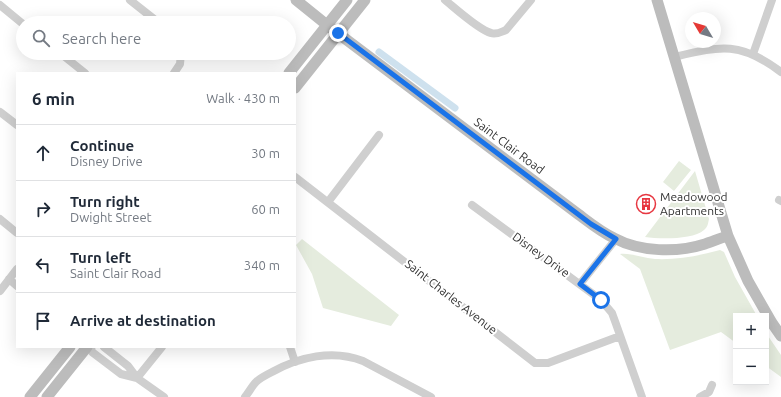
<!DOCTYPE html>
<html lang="en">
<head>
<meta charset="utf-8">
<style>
  :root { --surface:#fff; --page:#f6f6f7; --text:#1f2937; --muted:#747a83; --line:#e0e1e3 }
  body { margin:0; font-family:Ubuntu,sans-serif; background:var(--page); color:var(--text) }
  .controls { position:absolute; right:12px; bottom:12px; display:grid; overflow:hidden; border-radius:0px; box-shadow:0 4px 16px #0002 }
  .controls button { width:36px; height:36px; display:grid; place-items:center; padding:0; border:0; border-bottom:1px solid var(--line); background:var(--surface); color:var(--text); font:20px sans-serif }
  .compass { position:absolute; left:685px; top:12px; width:36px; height:36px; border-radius:50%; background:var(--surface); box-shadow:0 4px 16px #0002; rotate:308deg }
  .stop { position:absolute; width:12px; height:12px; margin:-9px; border:3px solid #1a73e8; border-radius:50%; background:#fff }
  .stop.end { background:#1a73e8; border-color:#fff; box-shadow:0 1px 4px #0008 }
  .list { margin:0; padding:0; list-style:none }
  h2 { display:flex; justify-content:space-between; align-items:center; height:52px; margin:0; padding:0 16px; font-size:17px }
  h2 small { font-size:13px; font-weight:400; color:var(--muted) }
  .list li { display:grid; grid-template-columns:26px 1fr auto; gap:12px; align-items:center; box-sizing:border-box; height:56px; padding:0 16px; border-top:1px solid var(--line) }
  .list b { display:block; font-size:15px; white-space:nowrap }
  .list p { margin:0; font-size:13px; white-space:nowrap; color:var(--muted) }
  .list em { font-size:13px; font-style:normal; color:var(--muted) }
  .icon { flex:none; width:22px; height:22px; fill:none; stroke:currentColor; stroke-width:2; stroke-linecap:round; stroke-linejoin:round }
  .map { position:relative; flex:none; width:781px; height:397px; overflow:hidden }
  .search { position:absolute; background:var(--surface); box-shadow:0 4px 16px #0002; left:16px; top:16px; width:280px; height:44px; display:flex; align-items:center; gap:10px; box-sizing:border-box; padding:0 14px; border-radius:22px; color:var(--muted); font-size:15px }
  .panel { position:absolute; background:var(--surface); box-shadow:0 4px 16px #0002; left:16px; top:72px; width:280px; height:276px; border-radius:0px }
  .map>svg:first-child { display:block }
  .green { fill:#e5ecde }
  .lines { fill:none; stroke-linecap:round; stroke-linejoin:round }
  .canal { stroke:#cee1ee; stroke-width:7 }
  .street { stroke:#cfcfcf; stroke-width:8 }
  .secondary { stroke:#bcbcbc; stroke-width:11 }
  .route { stroke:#1a73e8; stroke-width:5 }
  .labels { text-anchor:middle; stroke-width:4; stroke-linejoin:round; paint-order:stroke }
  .street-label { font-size:12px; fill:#323232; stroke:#fff }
  .poi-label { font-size:12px; fill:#323232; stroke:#fff; text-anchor:start }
</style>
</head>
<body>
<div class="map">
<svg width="781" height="397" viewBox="0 0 781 397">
  <rect width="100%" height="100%" fill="#fff"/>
  <path class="green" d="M679 161 691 170 674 191 663 182Z
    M695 171 709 219C708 223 708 227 704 230 693 240 659 239 645 237Z
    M302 239 399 315 391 326 323 308 312 274 296 245Z
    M720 250 724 252 735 277 757 316H736V343L721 332 670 350 640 269 620 254C632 253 643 258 655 259 677 260 698 256 720 250Z
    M766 333 781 355V377L766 366Z"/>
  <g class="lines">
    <path class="canal" d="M379 52 455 108"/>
    <path class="street" d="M130 0 159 23
      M445 0C456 9 479 30 491 33 496 35 501 32 506 30L531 0
      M0 5 23 24
      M60 53 85 73
      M753 54 772 0
      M674 57C721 46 740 41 781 72
      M174 73 180 64 181 53
      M0 112 17 125
      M295 177 535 363H548L620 336
      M779 200 781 201
      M328 202 379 135
      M472 205 601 300 612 313 616 324 642 397
      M0 219 17 233
      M9 279 17 286
      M580 284 616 239
      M0 291 17 269
      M91 347 92 352 121 374 137 378 164 397
      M104 347 128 366 137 378 162 347
      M290 347 295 362
      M245 397C249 392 252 386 256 382 260 378 266 375 272 372 299 357 333 349 363 361L431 397
      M700 397 709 392 712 385"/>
    <path class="secondary" d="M296 0 327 25 578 214C590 223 601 232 614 238 640 252 677 253 705 244 712 242 720 238 728 236
      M657 0 728 236 748 281 772 323 781 336
      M289 73 347 0
      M295 88 365 0
      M30 397 70 347
      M47 397 87 347"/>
  </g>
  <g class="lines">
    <path class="route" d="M338 33 591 224 616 239 580 284 601 300"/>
  </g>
  <defs>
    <g id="building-ring" transform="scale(1)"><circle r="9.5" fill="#fff" stroke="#e73741" stroke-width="1.5"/><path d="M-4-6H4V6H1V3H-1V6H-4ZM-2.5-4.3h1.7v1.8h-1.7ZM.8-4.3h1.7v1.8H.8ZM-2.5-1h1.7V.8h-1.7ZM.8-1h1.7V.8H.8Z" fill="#e73741"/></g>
  </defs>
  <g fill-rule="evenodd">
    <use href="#building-ring" x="646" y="204"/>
  </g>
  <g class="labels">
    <g class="street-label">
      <text transform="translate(509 146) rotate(37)" y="4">Saint Clair Road</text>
      <text transform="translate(541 255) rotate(36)" y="4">Disney Drive</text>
      <text transform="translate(451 297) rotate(38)" y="4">Saint Charles Avenue</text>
    </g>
    <g class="poi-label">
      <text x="660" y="201">Meadowood<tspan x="660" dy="14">Apartments</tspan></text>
    </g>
  </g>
</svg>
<div class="controls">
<button>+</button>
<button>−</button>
</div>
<svg class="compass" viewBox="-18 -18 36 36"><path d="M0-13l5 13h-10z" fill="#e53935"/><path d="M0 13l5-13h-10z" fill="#747a83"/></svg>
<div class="stop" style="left:601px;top:300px"></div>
<div class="stop end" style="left:338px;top:33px"></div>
<div class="search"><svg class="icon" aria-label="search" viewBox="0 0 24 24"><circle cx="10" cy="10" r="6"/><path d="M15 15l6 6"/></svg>Search here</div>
<section class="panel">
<h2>6 min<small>Walk · 430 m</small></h2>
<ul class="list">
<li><svg class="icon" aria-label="ahead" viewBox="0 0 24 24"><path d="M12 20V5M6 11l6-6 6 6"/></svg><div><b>Continue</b><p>Disney Drive</p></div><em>30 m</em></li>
<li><svg class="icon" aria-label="right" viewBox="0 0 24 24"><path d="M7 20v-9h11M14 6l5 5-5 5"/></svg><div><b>Turn right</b><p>Dwight Street</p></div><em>60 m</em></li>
<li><svg class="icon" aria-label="left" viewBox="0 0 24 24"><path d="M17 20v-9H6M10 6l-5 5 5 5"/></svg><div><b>Turn left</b><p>Saint Clair Road</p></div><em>340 m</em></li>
<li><svg class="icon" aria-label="arrive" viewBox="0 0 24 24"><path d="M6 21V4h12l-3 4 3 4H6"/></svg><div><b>Arrive at destination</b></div></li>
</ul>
</section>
</div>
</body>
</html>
